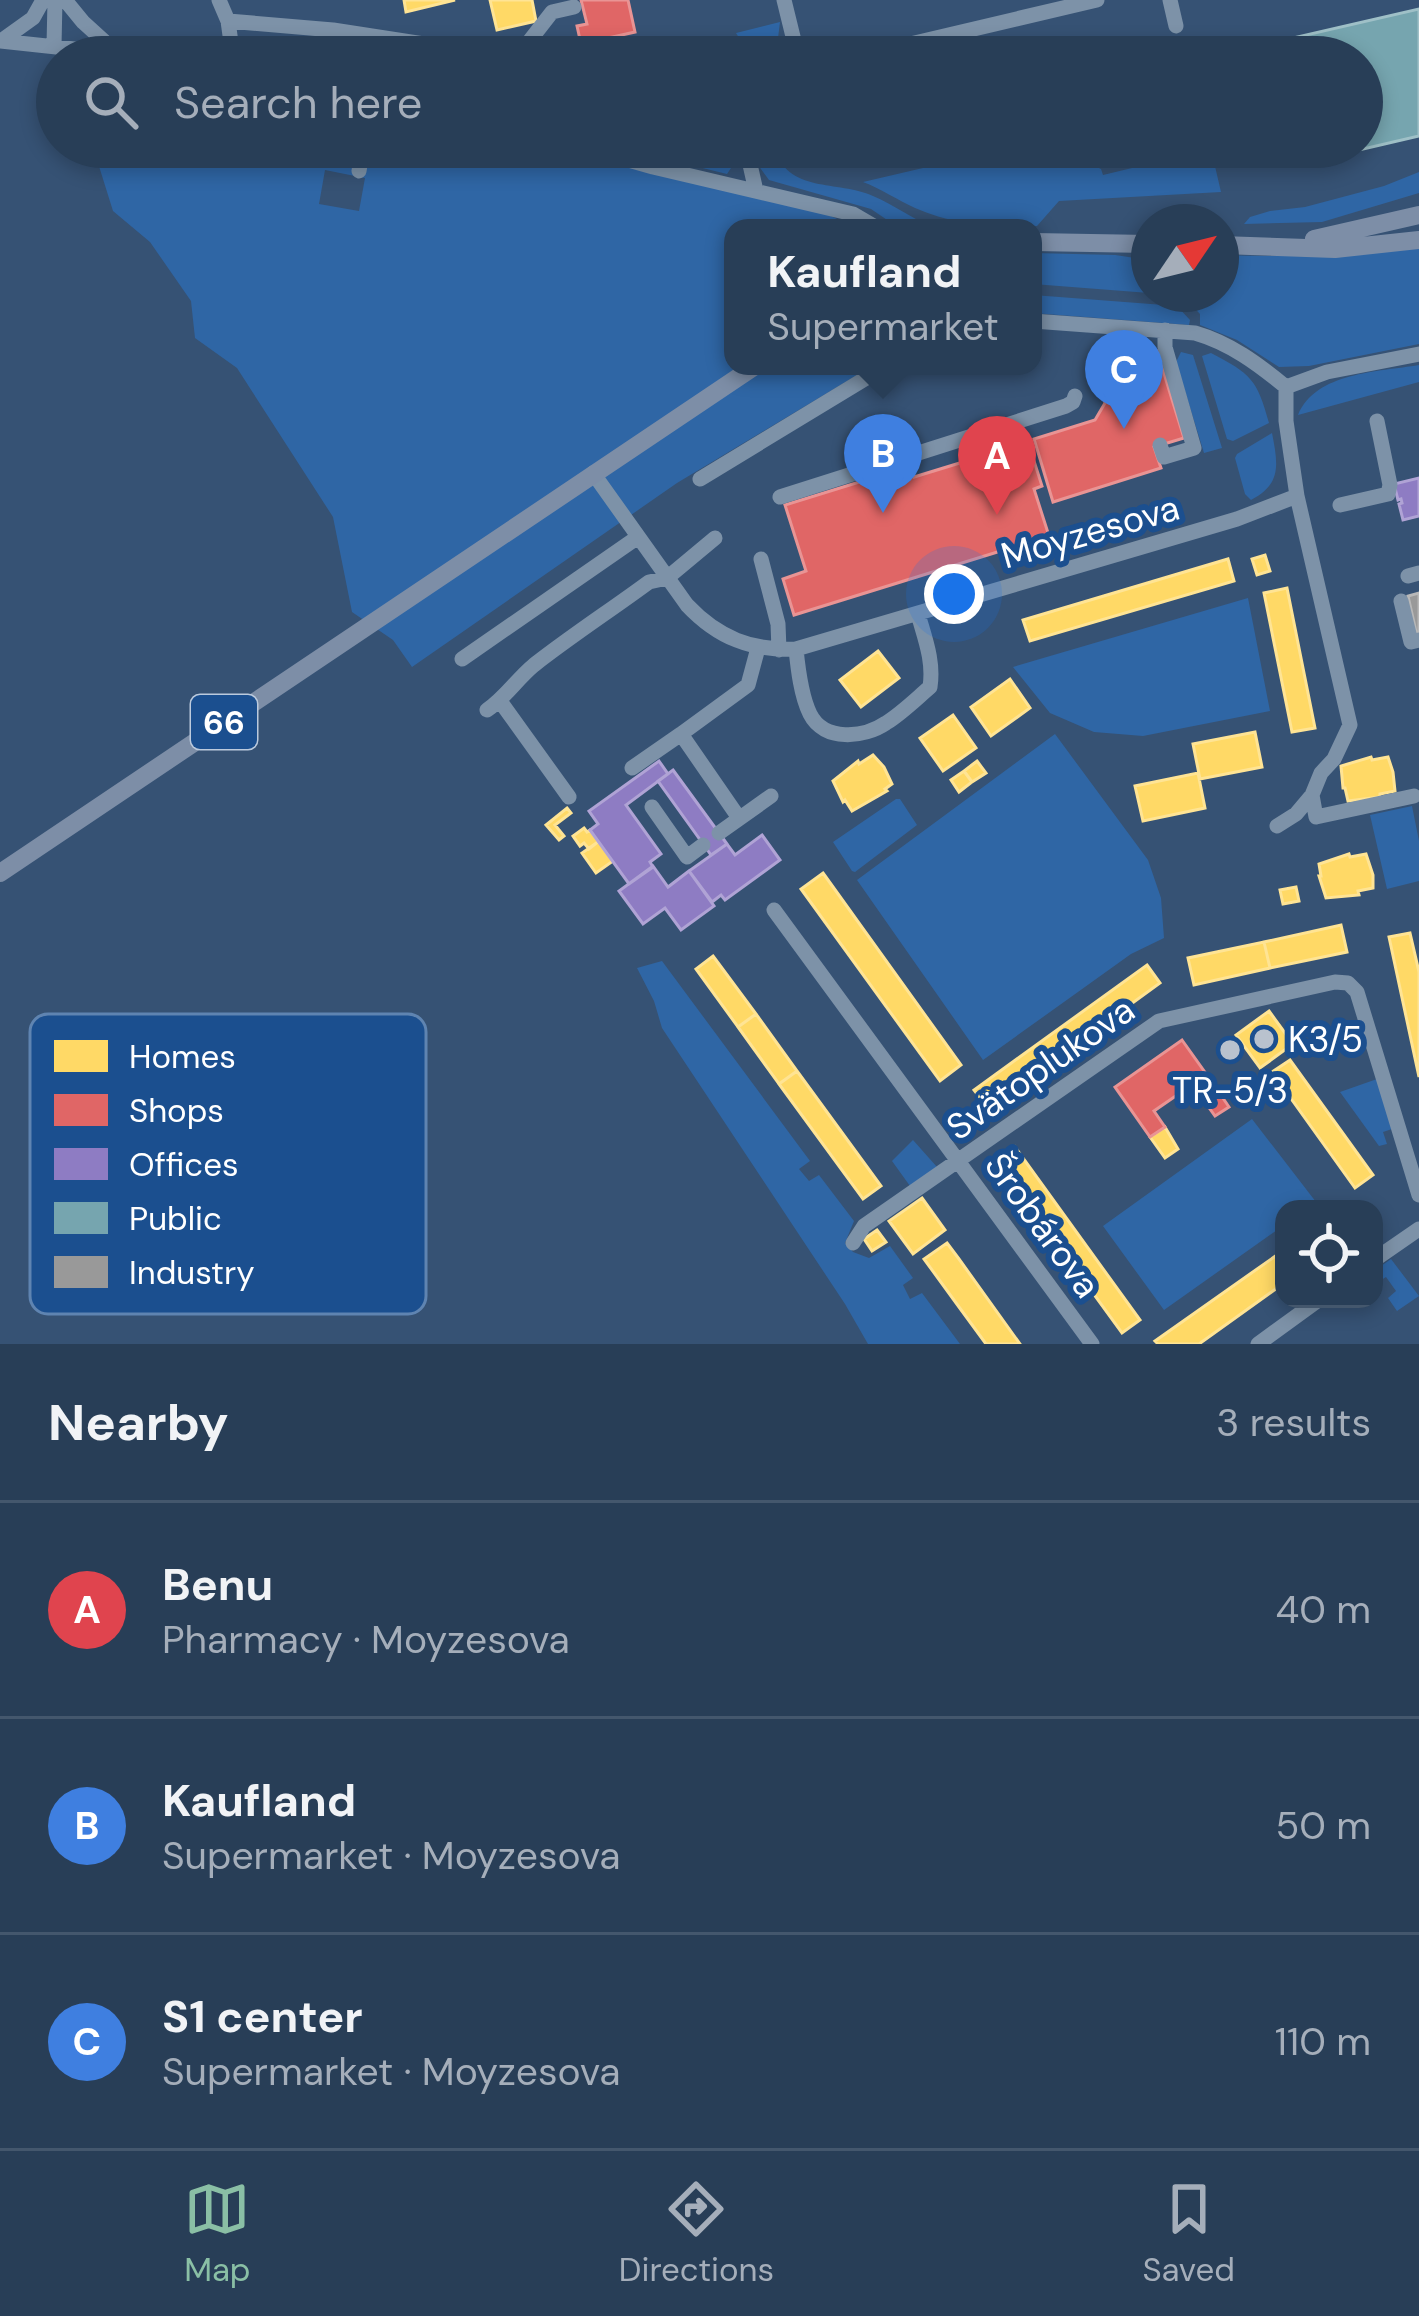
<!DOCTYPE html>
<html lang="en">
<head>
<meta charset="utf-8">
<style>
  :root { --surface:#283e57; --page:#30455d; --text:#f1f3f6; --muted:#a5aeba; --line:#44576d; --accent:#8abfa5 }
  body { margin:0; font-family:"DM Sans",sans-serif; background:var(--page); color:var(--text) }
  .controls { position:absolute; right:36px; bottom:36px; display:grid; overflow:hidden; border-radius:24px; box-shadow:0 6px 18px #0003 }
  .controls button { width:108px; height:108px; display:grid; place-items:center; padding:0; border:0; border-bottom:3px solid var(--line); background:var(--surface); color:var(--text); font:60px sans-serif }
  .compass { position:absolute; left:1131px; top:204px; width:108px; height:108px; border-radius:50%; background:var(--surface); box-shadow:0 6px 18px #0003; rotate:55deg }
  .you { position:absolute; left:954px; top:594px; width:42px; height:42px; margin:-30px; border:9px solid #fff; border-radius:50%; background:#1a73e8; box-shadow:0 0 0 18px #1a73e833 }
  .badge { display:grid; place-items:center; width:78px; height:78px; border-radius:50%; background:var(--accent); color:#fff; font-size:39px; font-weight:700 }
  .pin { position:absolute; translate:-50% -99px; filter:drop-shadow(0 3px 6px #0008) }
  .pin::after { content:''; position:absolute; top:63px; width:42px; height:36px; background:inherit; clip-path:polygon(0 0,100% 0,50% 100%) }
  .popup { position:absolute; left:724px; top:219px; width:318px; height:156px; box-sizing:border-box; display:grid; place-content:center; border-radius:24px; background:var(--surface); filter:drop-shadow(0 3px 9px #0005); font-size:39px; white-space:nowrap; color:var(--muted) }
  .popup b { font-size:45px; color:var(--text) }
  .popup::after { content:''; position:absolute; left:50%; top:100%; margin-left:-24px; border:24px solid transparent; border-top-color:var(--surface) }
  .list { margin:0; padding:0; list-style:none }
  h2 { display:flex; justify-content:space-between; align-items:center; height:156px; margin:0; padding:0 48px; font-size:51px }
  h2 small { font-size:39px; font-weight:400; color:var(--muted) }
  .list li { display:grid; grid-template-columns:78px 1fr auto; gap:36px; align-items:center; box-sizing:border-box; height:216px; padding:0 48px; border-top:3px solid var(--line) }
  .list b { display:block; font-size:45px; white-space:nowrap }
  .list p { margin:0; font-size:39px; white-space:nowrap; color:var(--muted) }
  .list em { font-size:39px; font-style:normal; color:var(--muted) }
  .icon { flex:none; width:66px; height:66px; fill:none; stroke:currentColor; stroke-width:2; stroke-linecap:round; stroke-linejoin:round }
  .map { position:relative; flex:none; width:1419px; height:1344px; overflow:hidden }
  .search { position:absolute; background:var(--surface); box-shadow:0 6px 18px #0003; left:36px; right:36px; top:36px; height:132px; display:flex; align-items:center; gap:30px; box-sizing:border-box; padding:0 42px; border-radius:66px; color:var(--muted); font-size:45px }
  .sheet { height:804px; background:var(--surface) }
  nav { display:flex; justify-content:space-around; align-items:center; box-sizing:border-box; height:168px; border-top:3px solid var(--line); background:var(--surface); font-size:33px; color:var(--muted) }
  nav a { display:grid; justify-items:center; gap:6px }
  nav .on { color:var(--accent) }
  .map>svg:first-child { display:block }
  .green { fill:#2f66a5; fill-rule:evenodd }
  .homes { fill:#ffd966; stroke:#ffe494; stroke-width:3 }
  .shops { fill:#e06666; stroke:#e99494; stroke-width:3 }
  .offices { fill:#8e7cc3; stroke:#b0a3d5; stroke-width:3 }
  .public { fill:#76a5af; stroke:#9fc0c7; stroke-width:3 }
  .industry { fill:#999; stroke:#b8b8b8; stroke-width:3 }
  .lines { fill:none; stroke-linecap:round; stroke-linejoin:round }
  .minor { stroke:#7d92a8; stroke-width:15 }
  .major { stroke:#7d8ea7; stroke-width:18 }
  .poi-dot { fill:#b9c2ce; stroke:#1b4f8f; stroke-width:4.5 }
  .labels { text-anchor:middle; stroke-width:12; stroke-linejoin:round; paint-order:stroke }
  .shield { fill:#1b4f8f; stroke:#bbcadd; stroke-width:3 }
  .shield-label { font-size:33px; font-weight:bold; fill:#fff }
  .street-label { font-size:36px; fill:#fff; stroke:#1b4f8f }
  .poi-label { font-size:36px; fill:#fff; stroke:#1b4f8f; text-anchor:start }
  .key { fill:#1b4f8f; stroke:#5f84b1; stroke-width:3 }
  .key-label { font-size:33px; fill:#fff }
</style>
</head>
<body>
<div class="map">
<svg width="1419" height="1344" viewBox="0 0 1419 1344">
  <rect width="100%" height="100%" fill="#365274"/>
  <path class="green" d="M780 22 776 54 774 57H751L736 33Z
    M731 37 743 57H669V49L691 43 693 47Z
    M93 147H560L829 215 855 228H733V366H872L677 483 412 667 393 640 352 612 333 517 237 368 195 338 191 301 150 242 113 211ZM325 170 365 178 359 211 319 204Z
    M617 147H734L737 159 727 174Z
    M753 147H774C787 194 838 180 873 196 894 205 913 219 934 228H899L871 209 769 180 758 165Z
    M950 147H1077L1082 160 1101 169 1103 175 1211 149 1221 192 1059 201 1037 226C997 230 952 224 915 208 897 200 882 189 863 182L953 161Z
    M1103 147H1188L1115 166 1106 161Z
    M1419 172V193L1322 222 1244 224 1250 217 1270 211 1305 207 1384 186Z
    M1419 248V344L1309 366 1279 367 1237 340 1200 325V314L1183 296 1164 294H1221V255C1288 257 1353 257 1419 248Z
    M1033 253 1115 255 1149 260V293L1033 284Z
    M1033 295 1177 306 1190 320 1189 325 1033 313Z
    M1181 352 1193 355 1222 448 1204 453 1176 362Z
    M1211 353C1251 374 1257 379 1269 423L1233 441 1227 439 1202 356Z
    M1419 365V382L1298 415C1316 372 1378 372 1419 365Z
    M1272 433C1278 464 1282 484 1251 500L1245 494 1235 458 1237 454Z
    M1248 598 1270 711 1143 736 1094 732 1050 713 1013 667Z
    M1055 734 1148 860 1161 898 1164 938 1131 954 983 1060 857 880Z
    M896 799H900L917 825 855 872 852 871 833 842Z
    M1412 806 1419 841V881L1387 889 1370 815Z
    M662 961 810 1161 799 1169 809 1181 819 1175 854 1221 845 1243 853 1252 869 1258 890 1246 913 1278 903 1285 910 1299 922 1293 960 1344H868L845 1304 662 1028 654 1001 637 968Z
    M1377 1079 1392 1129 1383 1132 1387 1144 1379 1146 1340 1092Z
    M1252 1119 1316 1202 1306 1209H1284V1225L1164 1310 1103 1226Z
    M913 1140 937 1167 910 1186 892 1161Z
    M1391 1259 1419 1296 1397 1311 1388 1298 1396 1291 1386 1277 1378 1282 1374 1271Z"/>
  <path class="homes" d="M404 0H455L406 12Z
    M490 0H532L536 21 497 30Z
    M896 147H939L940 152 938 156 902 164 898 162Z
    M1265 555 1270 571 1257 575 1252 559Z
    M1228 559 1234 581 1030 641 1023 620Z
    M1287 588 1315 728 1292 732 1264 593Z
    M878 651 899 678 861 707 840 680Z
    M1010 679 1030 708 991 736 971 707Z
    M953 715 976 748 943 771 920 738Z
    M1255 732 1262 767 1200 779 1193 744Z
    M873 755 884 767 892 784 885 789 887 791 852 811 845 800 843 802 833 781 858 761 859 764Z
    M1371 757 1372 760 1388 757 1393 772 1395 791 1380 794V797L1348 801 1345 788H1343L1341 766Z
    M977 761 986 773 972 782 964 771Z
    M964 771 972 782 959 792 951 780Z
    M1198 773 1205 808 1143 821 1135 786Z
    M567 808 571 813 555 825 564 836 559 840 546 825Z
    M584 828 587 832 590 830 599 841 589 849 584 843 580 846 573 836Z
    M599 841 613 861 596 873 582 853Z
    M1349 854 1350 857 1366 854 1373 875V888L1358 891 1359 895 1326 898 1319 876H1321L1319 864Z
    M823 873 961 1065 940 1081 801 889Z
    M1296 887 1299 901 1283 904 1280 890Z
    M1341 925 1347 952 1270 968 1264 942Z
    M1410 933 1419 972V1077L1389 937Z
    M1264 942 1270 968 1194 985 1188 958Z
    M713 956 756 1014 738 1027 696 969Z
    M1147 965 1160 983 988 1108 974 1090Z
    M1269 1011 1293 1044 1260 1068 1236 1035Z
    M756 1014 797 1071 779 1084 738 1027Z
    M1232 1039 1241 1052 1229 1061 1220 1048Z
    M1290 1060 1373 1175 1355 1188 1272 1072Z
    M797 1071 881 1186 863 1199 779 1084Z
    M1165 1127 1178 1149 1165 1158 1150 1137Z
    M1015 1147 1140 1320 1122 1333 997 1161Z
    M922 1198 945 1230 913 1254 889 1221Z
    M877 1230 886 1242 872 1251 864 1239Z
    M947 1243 959 1259 1020 1344H986L959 1307 924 1259Z
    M1284 1250V1283L1199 1344H1158L1155 1341Z"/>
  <path class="shops" d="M581 0H628L635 32 581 44 577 26 587 24Z
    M1157 351 1184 438 1154 447 1161 468 1053 502 1034 439 1095 420 1105 403 1095 370Z
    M1028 442 1042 486 1034 489 1049 536 794 615 783 579 806 571 785 505 911 466 914 477Z
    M1182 1040 1214 1085 1200 1095 1193 1084 1154 1111 1165 1127 1150 1137 1115 1087Z
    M1214 1085 1229 1107 1215 1116 1200 1095Z"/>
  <path class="offices" d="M1419 478V516L1403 520 1399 504 1402 503 1401 499 1398 500 1394 484Z
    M659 761 668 774 626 805 661 854 650 862 653 867 629 884 590 830 598 824 589 811Z
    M673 770 727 844 711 855 658 781Z
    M762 835 780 860 725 900 721 895 712 902 689 871 727 844 735 855Z
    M653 866 668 887 689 871 714 906 681 930 665 908 643 924 619 891Z"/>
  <path class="public" d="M1419 9V136L1312 161 1309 147H1362V57H1288L1284 40Z"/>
  <path class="industry" d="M1419 593V635L1417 636 1408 596Z"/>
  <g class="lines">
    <path class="minor" d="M65 0 83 22 116 52
      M219 0 228 21 233 57
      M784 0 798 57
      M1170 0 1176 26
      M228 21 333 30 508 57
      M0 41 149 57
      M1 41 33 18 43 0
      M54 46 55 0
      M517 57 552 12 574 7
      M855 57 1097 0
      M583 147 653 167 853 214 877 228
      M746 147 756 191
      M359 171 363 147
      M1033 321 1195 333C1230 343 1258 364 1286 387
      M1160 445 1164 457 1194 448 1165 347V330
      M593 473 687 605C718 638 752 651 796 649L1237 519 1297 496 1286 421V387L1327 372 1419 354
      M700 479 886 366
      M780 497 1066 406 1073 402 1075 396
      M1340 505 1388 494 1390 485 1377 421
      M761 559 778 624 779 650
      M1408 576 1419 573
      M1401 601 1411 642 1419 640
      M796 649C798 669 801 696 810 714 824 742 864 738 886 723 902 713 916 699 930 687 934 661 925 639 918 614
      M462 659 638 537
      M500 701 569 797
      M487 710C505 698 517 679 534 665 571 636 611 610 649 582L667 578 715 538
      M632 768 681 734
      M1312 795 1316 817 1414 796
      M652 807 687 857 703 845
      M739 818 681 734 748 685 758 648
      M1277 826 1296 814 1312 795 1321 773 1334 759 1350 725 1297 496
      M719 833 771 796
      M774 910 1092 1344
      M853 1243 864 1226 1159 1021 1335 982 1348 983 1357 992 1419 1195
      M1374 1260 1419 1229
      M1258 1344 1320 1299"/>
    <path class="major" d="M1314 239 1419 215
      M1033 242 1149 244
      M1221 245 1335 249 1419 240
      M0 873 755 366"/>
  </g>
  <g class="poi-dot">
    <circle cx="1264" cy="1039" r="12"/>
    <circle cx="1230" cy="1050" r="12"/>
  </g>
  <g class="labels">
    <rect class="shield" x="191" y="695" width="66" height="54" rx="9"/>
    <g class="shield-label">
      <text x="224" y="734">66</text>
    </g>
    <g class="street-label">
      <text transform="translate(1090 531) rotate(-16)" y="13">Moyzesova</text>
      <text transform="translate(1040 1068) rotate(-35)" y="13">Svätoplukova</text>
      <text transform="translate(1043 1225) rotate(54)" y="13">Šrobárova</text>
    </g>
    <g class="poi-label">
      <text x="1288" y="1052">K3/5</text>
      <text x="1230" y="1103" text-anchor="middle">TR-5/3</text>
    </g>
  </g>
  <rect x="30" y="1014" width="396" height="300" rx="18" class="key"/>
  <rect x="54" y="1040" width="54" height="32" fill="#ffd966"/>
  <rect x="54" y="1094" width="54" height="32" fill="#e06666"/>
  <rect x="54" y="1148" width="54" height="32" fill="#8e7cc3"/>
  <rect x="54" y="1202" width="54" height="32" fill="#76a5af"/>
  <rect x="54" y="1256" width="54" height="32" fill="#999"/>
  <g class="key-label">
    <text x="129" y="1068">Homes</text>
    <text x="129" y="1122">Shops</text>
    <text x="129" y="1176">Offices</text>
    <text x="129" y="1230">Public</text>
    <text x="129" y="1284">Industry</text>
  </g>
</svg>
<div class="controls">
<button><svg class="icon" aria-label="locate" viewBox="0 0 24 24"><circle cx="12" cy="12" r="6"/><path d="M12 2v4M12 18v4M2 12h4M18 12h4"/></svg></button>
</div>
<svg class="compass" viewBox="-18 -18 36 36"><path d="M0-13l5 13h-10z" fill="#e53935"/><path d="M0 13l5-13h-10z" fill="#a5aeba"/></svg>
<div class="you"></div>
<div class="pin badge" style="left:997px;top:515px;background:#e0444e">A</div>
<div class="pin badge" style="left:883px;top:513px;background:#3f7fe0">B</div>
<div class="popup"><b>Kaufland</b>Supermarket</div>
<div class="pin badge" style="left:1124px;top:429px;background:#3f7fe0">C</div>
<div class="search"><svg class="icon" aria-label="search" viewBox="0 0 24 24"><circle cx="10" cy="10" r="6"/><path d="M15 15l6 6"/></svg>Search here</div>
</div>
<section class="sheet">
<h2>Nearby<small>3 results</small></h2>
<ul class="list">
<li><span class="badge" style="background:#e0444e">A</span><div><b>Benu</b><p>Pharmacy · Moyzesova</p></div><em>40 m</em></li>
<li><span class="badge" style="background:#3f7fe0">B</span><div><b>Kaufland</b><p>Supermarket · Moyzesova</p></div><em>50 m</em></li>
<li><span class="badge" style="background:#3f7fe0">C</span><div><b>S1 center</b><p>Supermarket · Moyzesova</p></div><em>110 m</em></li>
</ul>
</section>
<nav>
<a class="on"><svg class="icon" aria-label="map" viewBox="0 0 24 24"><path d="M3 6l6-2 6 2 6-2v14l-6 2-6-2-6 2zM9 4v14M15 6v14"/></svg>Map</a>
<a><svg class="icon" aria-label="directions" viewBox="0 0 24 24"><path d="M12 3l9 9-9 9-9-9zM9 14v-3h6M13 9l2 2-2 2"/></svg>Directions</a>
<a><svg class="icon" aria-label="saved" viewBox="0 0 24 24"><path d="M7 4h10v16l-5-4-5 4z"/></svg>Saved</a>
</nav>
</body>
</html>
